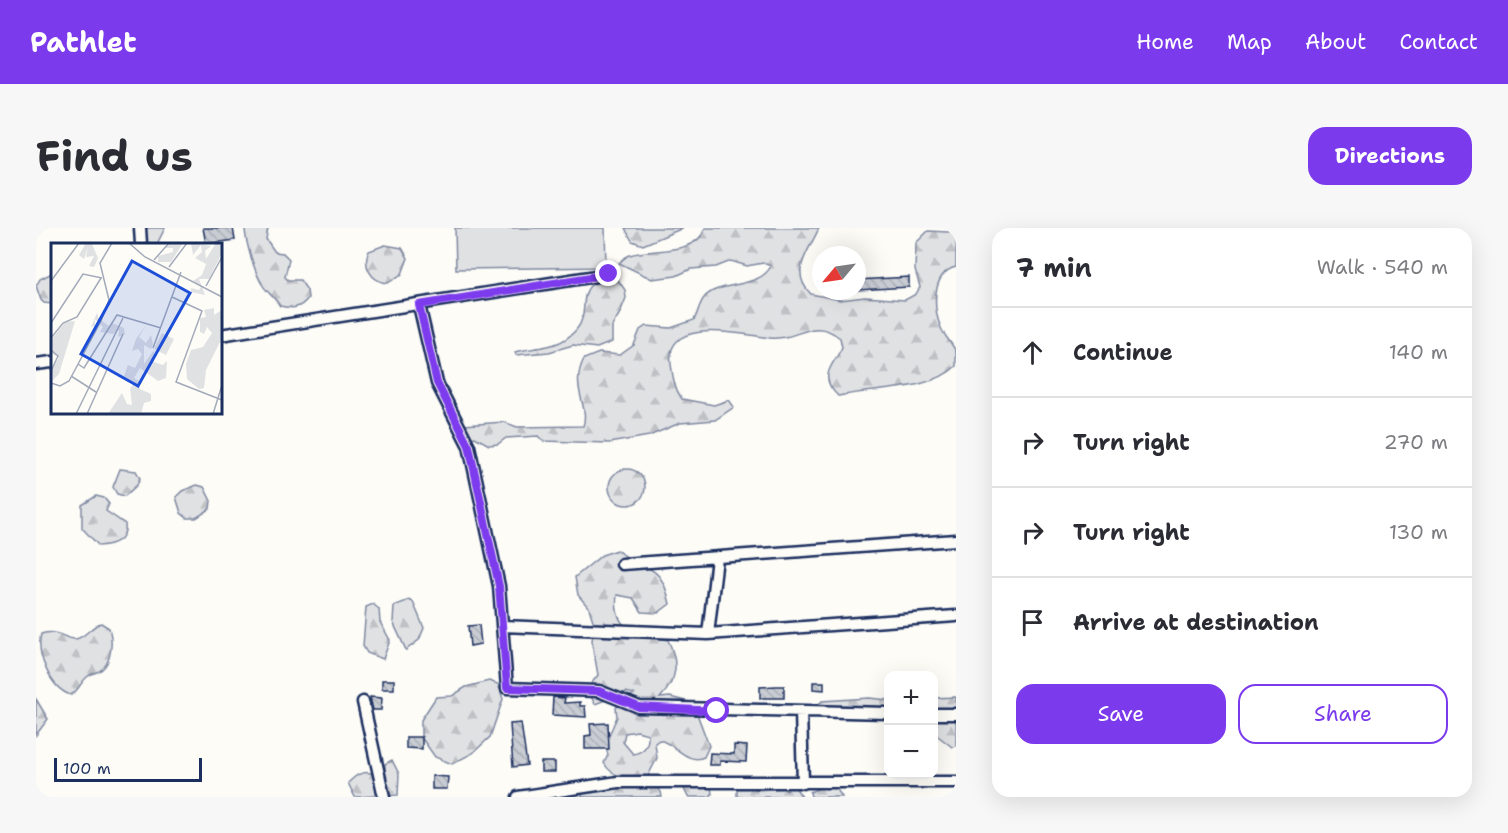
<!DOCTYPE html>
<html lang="en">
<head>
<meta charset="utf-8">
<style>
  :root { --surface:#fff; --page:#f7f7f7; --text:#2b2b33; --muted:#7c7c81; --line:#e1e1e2; --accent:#7c3aed }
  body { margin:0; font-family:"Shantell Sans",sans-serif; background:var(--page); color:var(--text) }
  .controls { position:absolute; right:18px; bottom:18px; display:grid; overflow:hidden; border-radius:12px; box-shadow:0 6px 24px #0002 }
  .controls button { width:54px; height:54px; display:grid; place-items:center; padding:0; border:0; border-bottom:2px solid var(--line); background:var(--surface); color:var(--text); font:30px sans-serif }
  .compass { position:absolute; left:776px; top:18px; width:54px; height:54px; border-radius:50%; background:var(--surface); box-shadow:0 6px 24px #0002; rotate:241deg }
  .scale { position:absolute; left:18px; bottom:15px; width:148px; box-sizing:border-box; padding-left:6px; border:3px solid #1b2f5e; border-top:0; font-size:16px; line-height:21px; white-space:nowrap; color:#1b2f5e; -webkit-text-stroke:4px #fdfcf7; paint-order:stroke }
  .stop { position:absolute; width:18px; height:18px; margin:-14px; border:4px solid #7c3aed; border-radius:50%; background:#fff }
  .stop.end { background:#7c3aed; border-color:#fff; box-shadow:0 2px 6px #0008 }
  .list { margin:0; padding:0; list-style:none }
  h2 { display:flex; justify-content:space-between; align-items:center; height:78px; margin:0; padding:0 24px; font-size:26px }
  h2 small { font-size:20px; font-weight:400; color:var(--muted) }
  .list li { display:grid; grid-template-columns:39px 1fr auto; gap:18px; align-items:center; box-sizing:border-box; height:90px; padding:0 24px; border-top:2px solid var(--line) }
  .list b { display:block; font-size:22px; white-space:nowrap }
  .list em { font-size:20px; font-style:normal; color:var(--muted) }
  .actions { display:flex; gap:12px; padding:18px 24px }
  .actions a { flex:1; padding:14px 0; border:2px solid var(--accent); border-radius:18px; text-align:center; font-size:21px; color:var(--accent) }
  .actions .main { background:var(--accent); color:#fff }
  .icon { flex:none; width:33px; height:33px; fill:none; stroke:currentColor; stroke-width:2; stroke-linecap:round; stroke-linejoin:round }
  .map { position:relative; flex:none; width:920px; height:569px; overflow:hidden; border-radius:18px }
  header { display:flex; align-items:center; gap:36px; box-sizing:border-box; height:84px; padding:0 30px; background:var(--accent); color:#fff }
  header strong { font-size:28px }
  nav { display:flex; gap:33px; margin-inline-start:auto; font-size:21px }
  .intro { display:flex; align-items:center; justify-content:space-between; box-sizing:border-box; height:144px; padding:0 36px }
  h1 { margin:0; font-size:42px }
  .button { padding:15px 27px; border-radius:18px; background:var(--accent); color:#fff; font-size:21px; font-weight:700 }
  main { display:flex; gap:36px; padding:0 36px }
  aside { flex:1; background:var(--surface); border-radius:18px; box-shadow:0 6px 24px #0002 }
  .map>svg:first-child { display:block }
  .forest { fill:url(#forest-firs); stroke:#7e88a0; stroke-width:1.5; fill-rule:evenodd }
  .garden { fill:#e0e1e3; stroke:#7e88a0; stroke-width:1.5 }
  .building { fill:url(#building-back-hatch); stroke:#1b2f5e; stroke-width:1.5 }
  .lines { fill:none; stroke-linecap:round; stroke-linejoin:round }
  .minor-casing { stroke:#1b2f5e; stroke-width:15 }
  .minor { stroke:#fdfcf7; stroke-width:10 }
  .route { stroke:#7c3aed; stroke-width:8 }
  .inset-road { fill:none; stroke:#a3aaba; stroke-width:1.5 }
  .view { fill:#1d4ed8; fill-opacity:0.15; stroke:#1d4ed8; stroke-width:3 }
  .inset-edge { fill:none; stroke:#1b2f5e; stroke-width:3 }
</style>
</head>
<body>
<header>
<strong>Pathlet</strong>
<nav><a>Home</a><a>Map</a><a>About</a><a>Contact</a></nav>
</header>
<div class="intro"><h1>Find us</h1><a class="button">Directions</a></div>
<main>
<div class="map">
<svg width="920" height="569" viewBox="0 0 920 569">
  <defs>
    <pattern id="forest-firs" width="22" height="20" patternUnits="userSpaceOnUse" patternTransform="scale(1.5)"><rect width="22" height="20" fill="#e0e1e3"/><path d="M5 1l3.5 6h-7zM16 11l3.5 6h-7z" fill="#c0c1c5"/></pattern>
    <pattern id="building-back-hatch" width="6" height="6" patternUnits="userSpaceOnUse" patternTransform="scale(1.5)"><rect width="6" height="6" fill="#c9ccd3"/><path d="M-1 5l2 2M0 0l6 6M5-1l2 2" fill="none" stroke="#acb0b8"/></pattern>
  </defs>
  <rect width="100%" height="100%" fill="#fdfcf7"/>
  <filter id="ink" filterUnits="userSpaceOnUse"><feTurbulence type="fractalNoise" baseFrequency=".0167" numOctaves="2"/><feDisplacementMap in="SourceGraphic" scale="12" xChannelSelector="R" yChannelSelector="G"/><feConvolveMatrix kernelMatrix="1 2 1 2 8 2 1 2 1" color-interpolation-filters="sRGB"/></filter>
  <g filter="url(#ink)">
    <path class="forest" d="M108 0H129L121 16H111Z
      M209 0H232L230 11 239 24 247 25 253 31 249 49 252 52H264L271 62 272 70C264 81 257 81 244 78 238 68 231 65 226 56 219 45 209 13 209 0Z
      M589 0H647L607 17 596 13Z
      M669 0H783C774 22 752 44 775 66L804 72 829 69 869 72 880 66 884 59 879 42 880 15 892 3 912 4 920 0V39C895 45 897 81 905 100 908 108 917 116 920 124 920 127 920 134 920 138 894 164 837 160 802 168 780 147 799 136 806 119L804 110C776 88 763 113 734 110 708 107 628 87 635 136 637 149 638 160 646 171L678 177 693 172 698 179 679 192 644 195 613 208 573 215 507 213 502 208 470 210 462 216 453 217 439 209 430 211 428 197 468 194 481 199 547 198C554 178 533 159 548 131L563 125 584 127 598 117 604 102 610 98 635 100 658 92C662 85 663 76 668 70 682 52 723 62 735 38L727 35 711 38 695 33 680 39 655 41 640 48 616 51 583 35C586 32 590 28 594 27 615 20 661 28 669 0Z
      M349 17 366 20 372 30 366 46 352 55C335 54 326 37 333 23Z
      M16 45V76L8 75 5 72 0 58 4 51Z
      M580 49 589 62 590 70 584 85 576 98V114L561 120 537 117 513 124 480 127 479 124C502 118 522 122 540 102 558 82 532 53 580 49Z
      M84 241 100 243 104 250 101 257 89 268 81 266 77 259Z
      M573 259a18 18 0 1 1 36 0a18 18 0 1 1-36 0Z
      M161 257 168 259 175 273 174 281 160 290H151L145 285 140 269 146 263Z
      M60 268 68 270 73 276 70 283 89 296C91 312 78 317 63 318L46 300V277Z
      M581 322C609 345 625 332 634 376L622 385 606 384 597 370 581 367C576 404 603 407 632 412 643 435 642 451 624 470L634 469 657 475 673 518 668 529C651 537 639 515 623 512L619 515 621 530 612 548C597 554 576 550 568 535L572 527 569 516 581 489 580 480 585 473 598 466 590 464 559 476 551 461 562 447 556 413 558 396 553 380 542 367 539 349 566 327ZM601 503 612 506C613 517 608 524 597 526L587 514 589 505Z
      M373 372 377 374 388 400 383 412 370 422 357 394 358 378Z
      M337 376 343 381 344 394 354 412 347 431 331 425 327 418 330 379Z
      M65 395 73 400C77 412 76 434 65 442 61 445 55 445 51 449 44 455 43 462 35 467 14 461 0 425 5 406 23 401 27 411 39 411 48 411 55 398 65 395Z
      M453 453 462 456 467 471 454 509 437 525 416 536 399 529 385 509V492L400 469 416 468 430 459Z
      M920 469V518L916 519 898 505V470Z
      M833 470 852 472V491L789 490 773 485 786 473Z
      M0 471 12 491 0 507Z
      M356 532 363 546 362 567 319 569 312 555C319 548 325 543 335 545L339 552 349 553V536Z
      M616 556 625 564 626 569H547L544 564C569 561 591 561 616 556Z
      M707 556 722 562 759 559 766 569H701V561Z
      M655 557 675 558 676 566 674 569H652L648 561Z
      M786 559 800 560 806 569H775L774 564Z"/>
    <path class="garden" d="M419 0H569L570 39 420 41Z"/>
    <path class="building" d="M167 0H197L199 12 170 16Z
      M873 49V59L821 62V52Z
      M443 397 445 416 434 418 432 398Z
      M346 452H358V461H346Z
      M777 454H788V462L777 461Z
      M740 458H748V470H724V459Z
      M334 469 346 470 345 482H337Z
      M517 469 529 470 528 475 544 474V478H549L550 489 516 487Z
      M485 495 491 537 477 539 474 496Z
      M572 495 573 521H549V508L555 507 554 496Z
      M370 509H386V521L370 520Z
      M698 517 711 518 710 534 684 533V537H673L674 525 698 526Z
      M505 534H519V544H505Z
      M396 548 412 549 411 561H396Z"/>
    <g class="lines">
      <g class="minor-casing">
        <path id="minor" d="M104 0 105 16
          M383 77 401 155 433 218 463 358 471 460 563 463 603 479 852 485
          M184 107 573 46
          M0 136 16 134
          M586 336 920 312
          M466 398 672 406 920 388
          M672 406 681 330
          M327 474 348 569
          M765 484 767 555
          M898 486H920
          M482 569 582 554H920"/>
      </g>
      <use href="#minor" class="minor"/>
    </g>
  </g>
  <g class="lines" filter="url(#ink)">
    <path class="route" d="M573 46 383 77 401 155 433 218 463 358 471 460 563 463 603 479 681 483"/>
  </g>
  <g transform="translate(15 15)">
    <rect width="171" height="171" fill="#fdfcf7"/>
    <path d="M35 0 41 1 47 15 43 24 38 23 43 13 35 14 37 4 33 16 28 12ZM118 0H132L120 19H107V13L122 9V5H114ZM140 0 160 3 154 8 155 16 165 0H171V10L158 36H148L154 52 140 49V45L148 47 150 44 142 38 151 32 155 21 144 15 151 9 150 2 142 12ZM163 65V72L171 67V95L155 127 153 145 148 146 136 136 135 121 140 107 152 104 161 90 156 84 153 91 149 89V75L155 74 153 67ZM46 70 48 76 51 73V78L58 83 61 80 73 85 74 91 67 94 68 87 62 91 49 89 52 84 44 76V83L40 84ZM24 78 8 131 1 138 0 126 8 115 0 110 1 96 14 79ZM95 82 88 94 95 100 100 92 102 102 100 106 93 102V121L103 107V119L112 122 116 118 115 135 107 138 89 125 83 135 88 138 89 146 100 151V158L93 160 90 171H57L71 150 76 161 81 162 79 145 84 140 73 133 77 122 84 125 91 111 87 106 81 108 85 96Z" fill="#e0e1e3"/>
    <path d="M111 90 123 96 115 112 103 106Z" fill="#e0e1e3"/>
    <path class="inset-road" d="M78 0 94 14 171 54M103 17 118 0M118 24 136 0M0 38 28 0M155 43 171 14M121 54 151 68 125 139 171 157M0 80 32 31 51 35M0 95 12 80 26 74 50 35M102 105 130 29M0 107 7 113 0 128M27 121 33 125 66 72 110 85M20 133 45 149M0 140 9 143 18 138 50 78 58 57 49 20 61 0M25 171 72 75M36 171 72 91M162 171 171 142"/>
    <path class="view" d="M81 18 139 50 87 143 30 111Z"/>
    <rect width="171" height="171" class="inset-edge"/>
  </g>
</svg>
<div class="controls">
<button>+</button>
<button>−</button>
</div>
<svg class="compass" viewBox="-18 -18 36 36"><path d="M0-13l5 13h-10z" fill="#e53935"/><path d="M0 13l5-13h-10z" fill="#7c7c81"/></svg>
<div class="scale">100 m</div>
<div class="stop" style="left:681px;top:483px"></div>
<div class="stop end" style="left:573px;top:46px"></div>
</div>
<aside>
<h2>7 min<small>Walk · 540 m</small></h2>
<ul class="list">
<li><svg class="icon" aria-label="ahead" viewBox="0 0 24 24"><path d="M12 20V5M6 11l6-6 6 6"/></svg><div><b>Continue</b></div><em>140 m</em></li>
<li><svg class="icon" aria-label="right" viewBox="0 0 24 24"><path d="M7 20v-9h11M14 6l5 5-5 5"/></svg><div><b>Turn right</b></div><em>270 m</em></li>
<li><svg class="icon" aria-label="right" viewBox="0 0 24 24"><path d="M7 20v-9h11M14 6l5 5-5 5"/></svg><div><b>Turn right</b></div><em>130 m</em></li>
<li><svg class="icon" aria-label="arrive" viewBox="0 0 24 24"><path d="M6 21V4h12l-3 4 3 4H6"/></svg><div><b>Arrive at destination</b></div></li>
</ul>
<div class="actions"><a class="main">Save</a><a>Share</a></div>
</aside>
</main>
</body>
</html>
